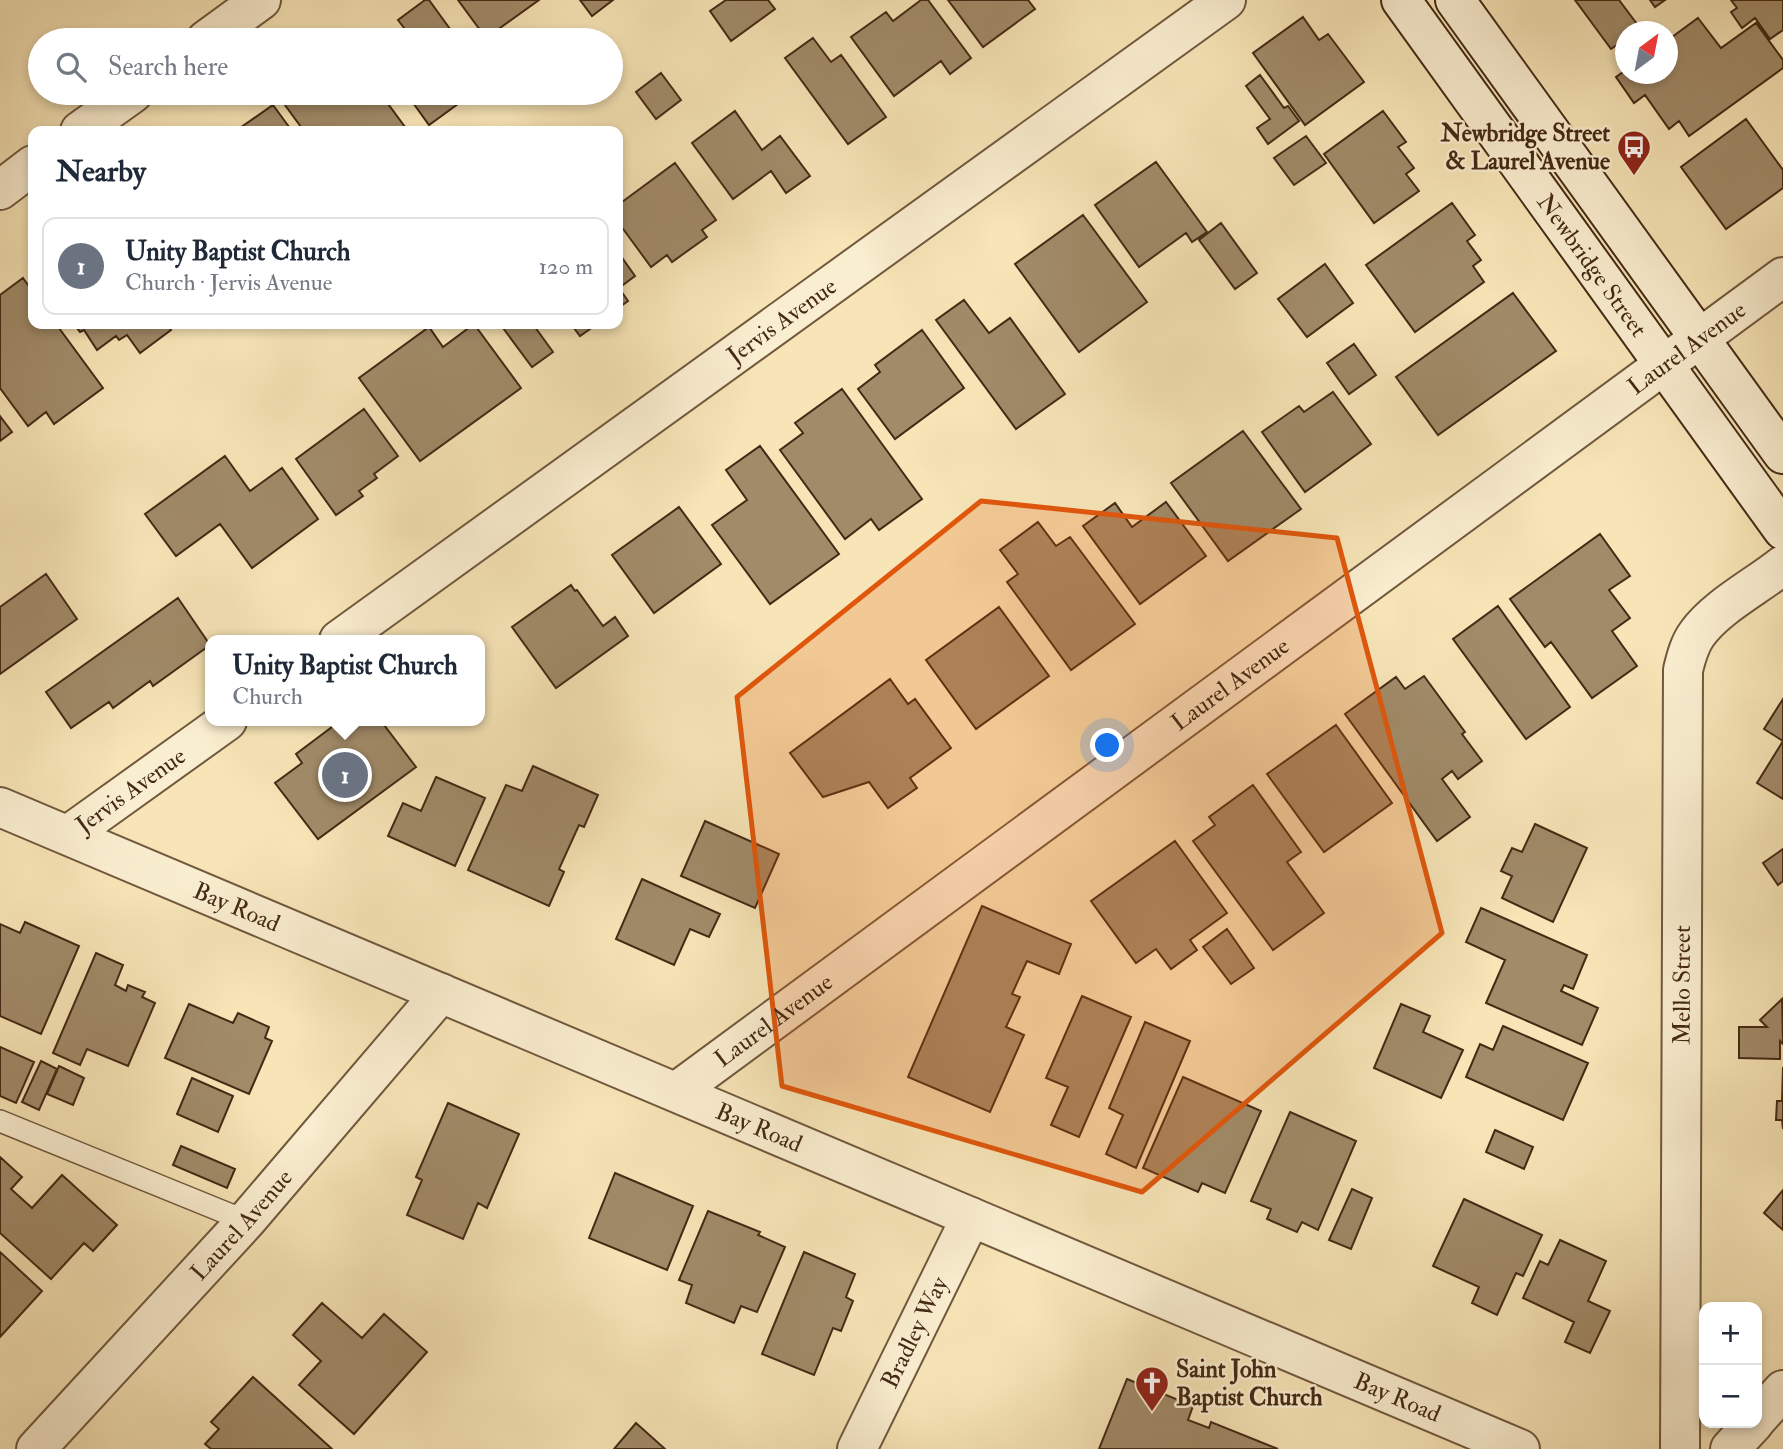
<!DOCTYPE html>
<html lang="en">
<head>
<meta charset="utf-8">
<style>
  :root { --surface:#fff; --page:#f2f2f3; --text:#1f2937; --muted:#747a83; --line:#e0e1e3; --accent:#111827 }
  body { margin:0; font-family:"IM FELL Double Pica",serif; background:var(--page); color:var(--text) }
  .controls { position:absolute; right:21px; bottom:21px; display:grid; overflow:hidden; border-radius:14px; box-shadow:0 4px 10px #0003 }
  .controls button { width:63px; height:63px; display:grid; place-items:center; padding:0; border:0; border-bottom:2px solid var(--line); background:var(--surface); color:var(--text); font:35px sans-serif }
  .compass { position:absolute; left:1615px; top:21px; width:63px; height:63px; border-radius:50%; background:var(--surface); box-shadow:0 4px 10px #0003; rotate:32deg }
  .you { position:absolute; left:1108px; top:746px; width:24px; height:24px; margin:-18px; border:5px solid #fff; border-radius:50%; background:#1a73e8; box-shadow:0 0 0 10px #1a73e833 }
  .badge { display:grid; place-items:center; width:46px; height:46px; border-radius:50%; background:var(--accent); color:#fff; font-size:23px; font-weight:700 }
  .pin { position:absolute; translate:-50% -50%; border:4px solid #fff; box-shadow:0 2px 7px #0006 }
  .popup { position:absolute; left:205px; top:635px; width:280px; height:91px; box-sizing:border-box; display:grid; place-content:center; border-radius:14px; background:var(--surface); filter:drop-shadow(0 2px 5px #0005); font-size:23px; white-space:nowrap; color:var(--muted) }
  .popup b { font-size:26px; color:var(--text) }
  .popup::after { content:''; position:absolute; left:50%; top:100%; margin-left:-14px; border:14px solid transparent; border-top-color:var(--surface) }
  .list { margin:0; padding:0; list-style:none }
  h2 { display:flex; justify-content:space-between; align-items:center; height:91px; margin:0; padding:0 28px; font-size:30px }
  h2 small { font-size:23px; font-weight:400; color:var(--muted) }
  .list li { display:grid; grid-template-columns:46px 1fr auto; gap:21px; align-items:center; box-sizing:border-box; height:98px; margin:0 14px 14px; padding:0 14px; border:2px solid var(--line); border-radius:14px }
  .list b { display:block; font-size:26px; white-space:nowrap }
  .list p { margin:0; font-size:23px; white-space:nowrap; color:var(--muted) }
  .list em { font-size:23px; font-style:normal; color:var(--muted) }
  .icon { flex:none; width:38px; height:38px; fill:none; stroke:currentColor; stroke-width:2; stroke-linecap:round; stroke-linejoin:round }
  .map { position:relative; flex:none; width:1783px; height:1449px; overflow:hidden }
  .search { position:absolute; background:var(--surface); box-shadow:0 4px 10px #0003; left:28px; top:28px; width:595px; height:77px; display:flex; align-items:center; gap:18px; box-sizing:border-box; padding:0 24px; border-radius:38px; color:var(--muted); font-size:26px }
  .panel { position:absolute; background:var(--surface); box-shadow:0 4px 10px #0003; left:28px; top:126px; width:595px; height:203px; border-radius:14px }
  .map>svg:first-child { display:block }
  .building { fill:#a18b69; stroke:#442914; stroke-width:2 }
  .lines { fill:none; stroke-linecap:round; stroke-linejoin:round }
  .service-casing { stroke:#71583d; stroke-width:24 }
  .minor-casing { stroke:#71583d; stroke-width:42 }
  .tertiary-casing { stroke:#71583d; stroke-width:42 }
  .secondary-casing { stroke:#442914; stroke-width:42 }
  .service { stroke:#faeed0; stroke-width:21 }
  .minor { stroke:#faeed0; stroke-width:38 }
  .tertiary { stroke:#faeed0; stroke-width:38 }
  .secondary { stroke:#faeed0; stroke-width:38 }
  .marked { fill:#e0570c; fill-opacity:0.2; stroke:#e0570c; stroke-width:5; stroke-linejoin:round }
  .labels { text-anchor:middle; stroke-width:5; stroke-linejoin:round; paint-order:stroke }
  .poi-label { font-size:24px; font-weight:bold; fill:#442914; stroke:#faeed0; text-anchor:end }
  .street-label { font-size:24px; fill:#442914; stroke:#faeed0 }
</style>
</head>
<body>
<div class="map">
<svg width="1783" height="1449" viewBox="0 0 1783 1449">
  <rect width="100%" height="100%" fill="#f7e5b7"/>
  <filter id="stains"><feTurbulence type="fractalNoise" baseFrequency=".00286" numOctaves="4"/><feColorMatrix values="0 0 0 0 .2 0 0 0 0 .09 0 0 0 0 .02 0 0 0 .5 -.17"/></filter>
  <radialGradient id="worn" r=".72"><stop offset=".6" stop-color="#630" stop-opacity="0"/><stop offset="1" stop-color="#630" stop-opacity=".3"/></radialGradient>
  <path class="building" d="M425 0H429L458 40H407L411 37 398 20Z
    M458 0H539L486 38Z
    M580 0H613L592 16Z
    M726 0H768L775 9 731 41 710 11Z
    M921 0H928L971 58 950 74 941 61 894 96 851 37 886 12 893 21Z
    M948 0H1028L1035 9 983 47Z
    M1575 0H1619L1640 28 1635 32H1626V39L1611 49Z
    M1650 0H1665L1655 7Z
    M1731 0H1783V30L1770 39 1755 18 1742 28 1731 12 1737 8Z
    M1303 17 1319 40 1328 34 1364 82 1305 125 1253 53Z
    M1698 18 1721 48 1756 23 1783 60V68L1689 136 1679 121 1669 129 1645 95 1634 103 1616 77 1626 70V74H1668V40Z
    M813 38 831 62 841 55 886 117 848 144 785 58Z
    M661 73 681 100 656 119 636 92Z
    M1260 75 1284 108 1288 106 1299 121 1268 144 1257 128 1270 119 1246 86Z
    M293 93H330L336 102 348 93H380L408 131H304L282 101Z
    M406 93H473L429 125Z
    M273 105 292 131H237V130Z
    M735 111 762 150 780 136 810 176 786 193 771 171 733 199 692 143Z
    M1383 111 1406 142 1398 147 1414 168 1406 174 1419 191 1374 223 1324 154Z
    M1746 119 1783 170V188L1726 229 1681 167Z
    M1306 136 1326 163 1294 185 1274 158Z
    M1156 162 1207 232 1192 242 1186 233 1139 267 1095 205Z
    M675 163 716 220 702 230 707 237 672 262 667 255 651 267 618 222V205Z
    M1452 203 1475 235 1467 241 1481 260 1473 266 1484 282 1415 332 1366 265Z
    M1083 215 1147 302 1079 352 1015 264Z
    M1221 223 1257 273 1235 289 1199 240Z
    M618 252 635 276 619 288 628 301 618 308Z
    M1325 264 1353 303 1307 337 1278 299Z
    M23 278 33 292V324H56L103 388 54 424 46 412 28 426 0 388V295Z
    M1513 293 1556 351 1438 435 1396 377Z
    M964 300 989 333 1010 318 1065 394 1016 429 936 320Z
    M74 324H167L171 330 140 353 127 335 119 340 116 336 97 350 84 330 80 332Z
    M474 324 521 388 420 461 359 378 429 327 443 347Z
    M500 324H540L535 327 553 352 532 367Z
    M571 324H597L580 336Z
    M922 330 964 388 895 439 858 389 880 372 875 365Z
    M1354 344 1376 375 1349 394 1327 363Z
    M842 389 922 499 879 530 871 519 845 539 780 450 803 433 795 423Z
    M1333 392 1371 444 1305 492 1262 432 1299 406 1304 412Z
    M364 409 398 456 374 474 377 478 359 491 363 496 336 515 296 459Z
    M0 416 12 432 0 441Z
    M1243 431 1301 509 1228 561 1171 483Z
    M760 446 839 554 770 604 712 525 747 500 726 470Z
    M225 456 250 491 282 468 318 519 252 568 220 524 176 556 145 514Z
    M1166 502 1206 556 1140 604 1083 526 1115 503 1132 527Z
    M679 507 721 564 654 613 612 555Z
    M1038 522 1056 546 1070 537 1135 624 1071 670 1007 582 1018 574 1000 550Z
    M1600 534 1630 576 1609 590 1630 618 1612 631 1637 666 1592 698 1551 642 1545 647 1510 599Z
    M46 574 77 619 0 674V607Z
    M571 585 575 591 577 590 603 626 615 617 628 636 556 688 512 627Z
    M178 598 210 645 153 686 150 681 113 708 109 702 71 728 46 692Z
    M1498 606 1570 707 1526 739 1453 639Z
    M999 607 1049 676 976 729 926 660Z
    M1424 676 1465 732 1462 734 1482 761 1458 779 1452 771 1442 779 1470 817 1437 841 1345 714 1396 677 1405 689Z
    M890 679 908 704 915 699 951 748 910 778 917 788 888 808 869 782 823 797 790 753Z
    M1783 699V741L1764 729Z
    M340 721H381L416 767 318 839 275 783 302 763 296 754Z
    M1336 725 1392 803 1324 852 1267 774Z
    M1783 741V799L1757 783Z
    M533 766 598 795 584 827 579 825 559 869 564 872 549 906 468 870 506 785 522 791Z
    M436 777 485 798 455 866 388 836 403 803 421 811Z
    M1253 785 1301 852 1287 862 1324 913 1273 950 1193 841 1215 825 1209 817Z
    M705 821 779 854 755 908 681 876Z
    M1535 824 1587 848 1553 922 1502 898 1512 876 1501 871 1512 848 1522 852Z
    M1175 841 1227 913 1190 940 1197 950 1171 969 1156 949 1136 963 1091 901Z
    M1783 849V881L1778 885 1763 863Z
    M642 879 720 914 709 937 690 929 674 965 616 939Z
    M982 906 1071 944 1059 974 1027 961 1012 994 1020 997 1006 1027 1024 1035 990 1112 908 1077Z
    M1481 908 1587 955 1573 989 1564 985 1561 991 1598 1008 1582 1045 1486 1003 1505 960 1466 942Z
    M25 922 79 946 41 1034 0 1016V924L20 933Z
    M1227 929 1254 968 1231 984 1203 947Z
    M96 953 123 965 115 985 126 991 128 985 145 992 142 997 155 1003 128 1066 87 1049 80 1065 53 1053Z
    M1082 996 1131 1017 1079 1137 1051 1125 1068 1087 1046 1078Z
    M1782 999 1783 1044 1780 1041V1059L1739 1058V1027H1767L1760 1020Z
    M189 1004 233 1023 238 1013 269 1027 265 1038 272 1041 249 1094 165 1058Z
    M1401 1004 1430 1016 1423 1032 1463 1050 1441 1098 1374 1068Z
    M1145 1022 1190 1041 1136 1168 1106 1154 1123 1115 1109 1108Z
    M1503 1026 1588 1063 1563 1120 1466 1077 1480 1044 1493 1050Z
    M0 1047 34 1062 16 1103 0 1096Z
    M41 1061 57 1069 39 1110 22 1102Z
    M59 1066 84 1078 73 1105 47 1094Z
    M1783 1067V1129L1782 1120H1776L1777 1101H1782Z
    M1183 1077 1261 1111 1225 1193 1202 1183 1198 1192 1143 1168Z
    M192 1078 233 1096 218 1132 177 1114Z
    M448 1103 519 1134 487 1208 478 1203 463 1239 407 1215 422 1180 416 1177Z
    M1290 1112 1356 1141 1318 1230 1302 1222 1297 1232 1267 1219 1271 1209 1251 1201Z
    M1495 1130 1533 1147 1524 1169 1486 1152Z
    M181 1146 235 1169 227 1188 173 1165Z
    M0 1157 22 1177 11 1189 32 1208 62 1175 117 1225 93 1251 84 1243 51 1279 0 1233Z
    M615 1173 693 1206 667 1270 589 1238Z
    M1352 1189 1372 1198 1351 1249 1329 1240Z
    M1783 1190V1230L1764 1213Z
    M1464 1199 1542 1235 1523 1276 1516 1273 1497 1315 1472 1303 1479 1287 1433 1266Z
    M708 1211 760 1232 758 1235 785 1247 757 1312 741 1306 734 1323 686 1303 692 1285 679 1280Z
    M1560 1240 1606 1261 1588 1301 1610 1311 1590 1353 1565 1342 1574 1322 1523 1298 1540 1261 1548 1265Z
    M0 1252 42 1291 0 1337Z
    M804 1252 855 1274 846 1297 853 1301 841 1331 833 1328 814 1375 762 1354Z
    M322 1303 362 1338 384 1314 427 1352 354 1434 299 1385 321 1361 293 1335Z
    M253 1377 332 1449H211L205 1444 219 1429 211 1422Z
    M1127 1379 1193 1406 1188 1420 1209 1428 1211 1422 1278 1449H1099Z
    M636 1423 665 1449H614Z"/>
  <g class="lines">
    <g class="service-casing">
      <path id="service" d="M0 1121 246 1221"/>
    </g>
    <g class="minor-casing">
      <g id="minor">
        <path d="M206 40 261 0"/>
        <path d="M80 131 133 93"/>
        <path d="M0 190 33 165"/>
        <path id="s1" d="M339 640 1226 0"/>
        <path id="s2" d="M68 835 227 721"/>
        <path id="s3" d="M676 1092 1783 277"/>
        <path d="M1757 1419 1783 1390"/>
        <path id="s4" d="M36 1449 246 1221 441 993"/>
        <path id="s5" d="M857 1449 971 1217"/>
        <path id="s6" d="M1680 1449 1683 670C1686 658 1689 645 1697 634 1716 607 1757 586 1783 565"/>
        <path d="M1730 1449 1754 1423"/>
      </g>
    </g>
    <g class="tertiary-casing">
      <g id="tertiary">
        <path id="s7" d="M0 807 1520 1449"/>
      </g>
    </g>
    <g class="secondary-casing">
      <g id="secondary">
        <path id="s8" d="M1401 0 1783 530"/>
        <path d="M1455 0 1783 454"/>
      </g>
    </g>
    <use href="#service" class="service"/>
    <use href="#minor" class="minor"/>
    <use href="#tertiary" class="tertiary"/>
    <use href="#secondary" class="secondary"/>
  </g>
  <path class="marked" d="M981 501 1337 538 1442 933 1142 1192 782 1086 737 697Z"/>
  <defs>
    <g id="bus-pin" transform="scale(1.75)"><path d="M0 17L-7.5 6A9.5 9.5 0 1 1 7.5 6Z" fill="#8f2418" stroke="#faeed0"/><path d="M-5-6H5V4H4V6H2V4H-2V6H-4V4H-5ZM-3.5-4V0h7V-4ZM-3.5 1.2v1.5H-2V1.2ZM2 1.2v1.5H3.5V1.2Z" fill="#fff"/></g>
    <g id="church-pin" transform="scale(1.75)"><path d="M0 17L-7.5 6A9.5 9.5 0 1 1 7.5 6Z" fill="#8f2418" stroke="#faeed0"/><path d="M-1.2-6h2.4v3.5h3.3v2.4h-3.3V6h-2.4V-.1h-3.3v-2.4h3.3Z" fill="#fff"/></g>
  </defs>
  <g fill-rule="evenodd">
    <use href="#bus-pin" x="1634" y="147"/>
    <use href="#church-pin" x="1152" y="1383"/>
  </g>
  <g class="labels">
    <g class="poi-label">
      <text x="1610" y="141">Newbridge Street<tspan x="1610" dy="28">&amp; Laurel Avenue</tspan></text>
      <text x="1176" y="1377" text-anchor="start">Saint John<tspan x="1176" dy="28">Baptist Church</tspan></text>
    </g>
    <g class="street-label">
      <text dy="8" stroke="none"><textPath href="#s8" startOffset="327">Newbridge Street</textPath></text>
      <text dy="8" stroke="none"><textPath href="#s1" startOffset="546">Jervis Avenue</textPath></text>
      <text dy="8" stroke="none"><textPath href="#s3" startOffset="1255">Laurel Avenue</textPath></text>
      <text dy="8" stroke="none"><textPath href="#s3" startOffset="688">Laurel Avenue</textPath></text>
      <text dy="8" stroke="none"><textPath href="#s2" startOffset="77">Jervis Avenue</textPath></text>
      <text dy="8" stroke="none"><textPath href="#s7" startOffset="257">Bay Road</textPath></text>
      <text dy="8" stroke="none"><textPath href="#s6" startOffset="464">Mello Street</textPath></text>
      <text dy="8" stroke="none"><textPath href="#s3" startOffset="121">Laurel Avenue</textPath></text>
      <text dy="8" stroke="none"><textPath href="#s7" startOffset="824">Bay Road</textPath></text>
      <text dy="8" stroke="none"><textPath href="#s4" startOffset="304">Laurel Avenue</textPath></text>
      <text dy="8" stroke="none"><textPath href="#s5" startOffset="130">Bradley Way</textPath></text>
      <text dy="8" stroke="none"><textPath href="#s7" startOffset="1517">Bay Road</textPath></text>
    </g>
  </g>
  <rect width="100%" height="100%" filter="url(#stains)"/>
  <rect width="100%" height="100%" fill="url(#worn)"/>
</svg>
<div class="controls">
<button>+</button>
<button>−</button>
</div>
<svg class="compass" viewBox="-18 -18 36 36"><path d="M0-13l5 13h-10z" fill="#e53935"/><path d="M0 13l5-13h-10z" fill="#747a83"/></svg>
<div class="you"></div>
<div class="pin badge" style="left:345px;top:775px;background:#6b7280">1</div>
<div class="popup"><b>Unity Baptist Church</b>Church</div>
<div class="search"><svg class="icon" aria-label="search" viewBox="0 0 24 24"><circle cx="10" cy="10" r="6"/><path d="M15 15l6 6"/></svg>Search here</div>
<section class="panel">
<h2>Nearby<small></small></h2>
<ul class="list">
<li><span class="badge" style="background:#6b7280">1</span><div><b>Unity Baptist Church</b><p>Church · Jervis Avenue</p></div><em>120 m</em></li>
</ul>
</section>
</div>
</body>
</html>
